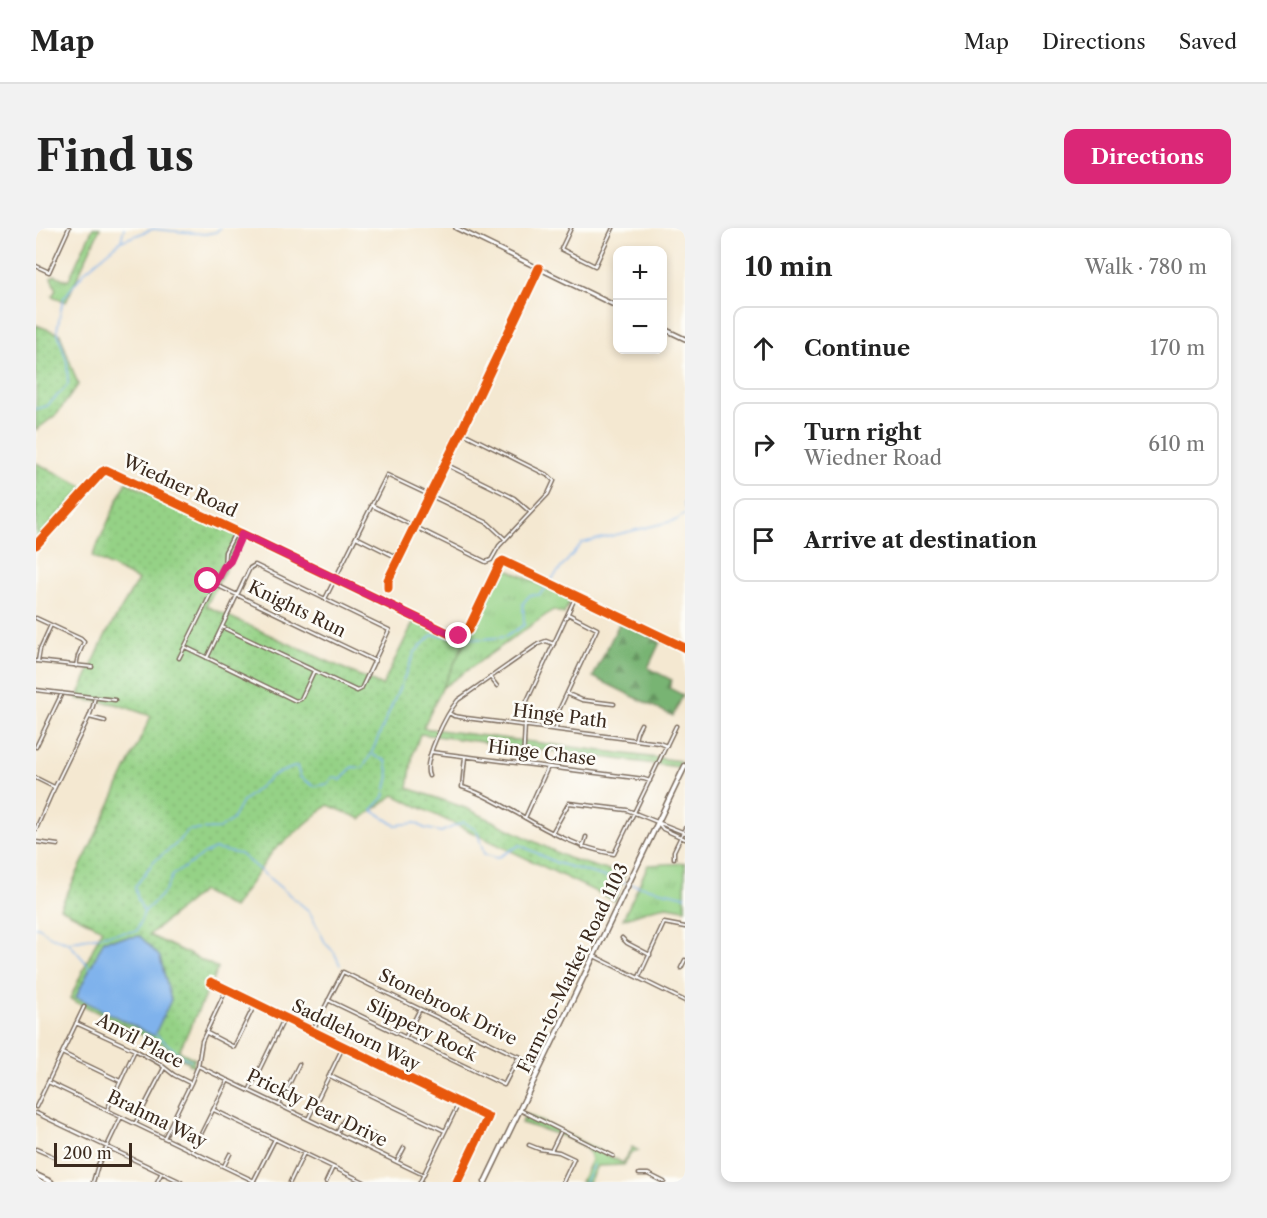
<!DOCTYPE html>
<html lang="en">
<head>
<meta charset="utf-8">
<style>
  :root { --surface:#fff; --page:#f2f2f2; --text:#222; --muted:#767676; --line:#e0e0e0; --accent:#db2777 }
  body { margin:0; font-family:"Libre Caslon Text",serif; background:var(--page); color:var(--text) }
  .controls { position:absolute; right:18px; top:18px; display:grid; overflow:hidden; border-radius:12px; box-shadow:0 3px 9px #0003 }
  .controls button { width:54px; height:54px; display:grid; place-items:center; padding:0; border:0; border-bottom:2px solid var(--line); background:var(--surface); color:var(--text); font:30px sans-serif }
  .scale { position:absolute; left:18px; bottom:15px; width:78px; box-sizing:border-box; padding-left:6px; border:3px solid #3b2a1e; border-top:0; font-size:16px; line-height:21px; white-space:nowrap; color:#3b2a1e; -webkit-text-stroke:4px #fdfcf7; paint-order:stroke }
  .stop { position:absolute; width:18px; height:18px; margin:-14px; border:4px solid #db2777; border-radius:50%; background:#fff }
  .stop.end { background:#db2777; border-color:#fff; box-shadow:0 2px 6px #0008 }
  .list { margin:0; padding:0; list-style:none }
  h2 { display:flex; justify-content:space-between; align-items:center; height:78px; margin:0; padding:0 24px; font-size:26px }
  h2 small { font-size:20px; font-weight:400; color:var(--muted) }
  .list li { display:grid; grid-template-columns:39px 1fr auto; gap:18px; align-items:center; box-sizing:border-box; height:84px; margin:0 12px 12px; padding:0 12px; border:2px solid var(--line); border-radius:12px }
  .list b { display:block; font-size:22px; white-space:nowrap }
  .list p { margin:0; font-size:20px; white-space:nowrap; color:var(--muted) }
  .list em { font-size:20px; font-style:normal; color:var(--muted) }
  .icon { flex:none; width:33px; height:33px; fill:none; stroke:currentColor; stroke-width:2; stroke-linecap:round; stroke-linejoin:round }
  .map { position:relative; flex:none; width:649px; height:954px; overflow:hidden; border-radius:12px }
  header { display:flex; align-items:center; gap:36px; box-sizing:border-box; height:84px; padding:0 30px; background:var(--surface); border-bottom:2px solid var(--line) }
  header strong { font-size:28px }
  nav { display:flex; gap:33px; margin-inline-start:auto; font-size:21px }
  .intro { display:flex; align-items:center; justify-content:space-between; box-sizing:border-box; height:144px; padding:0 36px }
  h1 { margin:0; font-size:42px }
  .button { padding:15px 27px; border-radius:12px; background:var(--accent); color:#fff; font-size:21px; font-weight:700 }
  main { display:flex; gap:36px; padding:0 36px }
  aside { flex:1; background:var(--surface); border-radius:12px; box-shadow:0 3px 9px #0003 }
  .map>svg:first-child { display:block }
  .grass { fill:url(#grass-dots); stroke:#687e52; stroke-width:1.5 }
  .forest { fill:url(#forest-firs); stroke:#5a6f48; stroke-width:1.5 }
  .park { fill:url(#park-tufts); stroke:#687e52; stroke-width:1.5 }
  .water { fill:#7fb2ec; stroke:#5d6e85; stroke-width:1.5 }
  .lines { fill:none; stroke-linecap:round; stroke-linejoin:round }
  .stream { stroke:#7fb2ec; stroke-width:1.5 }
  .minor-casing { stroke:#7c6c5d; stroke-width:5 }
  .tertiary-casing { stroke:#7c6c5d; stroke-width:6 }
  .secondary-casing { stroke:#7c6c5d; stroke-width:7 }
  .minor { stroke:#fff; stroke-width:2 }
  .tertiary { stroke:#fff; stroke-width:3 }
  .secondary { stroke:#fff; stroke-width:4 }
  .cycleway-casing { stroke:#fdfcf7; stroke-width:13 }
  .cycleway { stroke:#e8590c; stroke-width:9 }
  .route { stroke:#db2777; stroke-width:8 }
  .labels { text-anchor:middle; stroke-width:5; stroke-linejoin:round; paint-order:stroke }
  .street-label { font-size:18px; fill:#3b2a1e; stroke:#fdfcf7 }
</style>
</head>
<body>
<header>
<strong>Map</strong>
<nav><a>Map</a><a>Directions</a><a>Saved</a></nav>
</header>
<div class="intro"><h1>Find us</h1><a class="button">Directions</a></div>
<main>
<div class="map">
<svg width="649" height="954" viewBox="0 0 649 954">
  <defs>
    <pattern id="grass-dots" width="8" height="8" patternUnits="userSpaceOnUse" patternTransform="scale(1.5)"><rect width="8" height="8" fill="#95d286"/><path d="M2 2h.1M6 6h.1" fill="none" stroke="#81b473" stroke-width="1.8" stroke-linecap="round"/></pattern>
    <pattern id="forest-firs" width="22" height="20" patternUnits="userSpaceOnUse" patternTransform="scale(1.5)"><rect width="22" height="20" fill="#78b473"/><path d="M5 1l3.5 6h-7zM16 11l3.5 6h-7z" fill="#64935e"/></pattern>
    <pattern id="park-tufts" width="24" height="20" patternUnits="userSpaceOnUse" patternTransform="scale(1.5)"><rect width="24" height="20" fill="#95d286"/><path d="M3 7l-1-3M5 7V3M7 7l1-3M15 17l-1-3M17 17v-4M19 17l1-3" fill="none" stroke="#81b473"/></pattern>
  </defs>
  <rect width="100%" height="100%" fill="#fdfcf7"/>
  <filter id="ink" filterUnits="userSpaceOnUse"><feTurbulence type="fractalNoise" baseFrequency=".0167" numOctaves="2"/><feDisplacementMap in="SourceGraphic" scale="12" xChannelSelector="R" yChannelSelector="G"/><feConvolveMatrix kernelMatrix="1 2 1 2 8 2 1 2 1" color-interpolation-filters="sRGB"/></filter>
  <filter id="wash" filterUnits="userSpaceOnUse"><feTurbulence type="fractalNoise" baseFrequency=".008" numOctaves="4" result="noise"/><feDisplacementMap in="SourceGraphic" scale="24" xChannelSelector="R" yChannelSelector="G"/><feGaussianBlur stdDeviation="1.35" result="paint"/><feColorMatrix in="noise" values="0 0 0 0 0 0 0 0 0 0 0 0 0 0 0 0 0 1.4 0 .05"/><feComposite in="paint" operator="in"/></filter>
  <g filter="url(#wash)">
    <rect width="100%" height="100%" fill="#f4e8d1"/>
    <path class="grass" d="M0 97 24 106 42 157 21 186 0 202Z
      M0 235 49 259 0 312Z
      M90 254 206 310 170 378 346 458 378 393 428 415 387 500 644 533 642 539 384 506 377 526 372 560 432 581 532 630 567 641 589 645 579 673 358 567 325 591 292 577 236 624 197 680 166 663 113 707 182 740 143 823 159 831 157 834 158 838 153 836V834L144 830 128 817 34 771 66 701 24 680 55 617 115 488 80 476 41 471 69 408 102 352 56 329Z"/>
    <path class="forest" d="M584 394 624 414 612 440 636 452 633 460 647 467 637 488 557 449Z"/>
    <path class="park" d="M57 0H64L30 74 16 68 20 62 15 49 19 47 32 53Z
      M467 339 535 371 528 386 517 382 406 460Z
      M649 635V681L631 678 616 681 587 691 612 637Z
      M490 886 587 935 596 919 603 923 595 925 588 937 561 938 553 954H545L555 932C554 929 554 926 552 923 545 911 500 900 485 895Z"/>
    <path class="water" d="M104 708 124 729 135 772 118 808 40 769 68 712Z"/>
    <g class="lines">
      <path class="stream" d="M85 13 88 0
        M0 181 11 178 32 157 31 134 21 102 27 71 49 43 85 13 117 1 169 6 180 4 184 0
        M649 273 648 275 649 280
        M515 352 546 315 641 292 649 285
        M422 409 446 411 469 409 488 397 487 375 494 367H503L512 357
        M337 527 350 533 353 548 348 569 336 582 359 597 380 595 388 600 405 604 428 594 441 603 448 626 461 630 484 617 521 635 590 655
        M595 656 649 668
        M108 684 129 663 137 647 170 625 179 621 204 626 273 683 290 716 298 724 304 737
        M0 699H3L15 709 32 714 74 706 101 703 108 684 102 672 99 659 118 633 139 617 152 602 183 601 196 592 206 574 237 547 261 538 264 549 278 558 292 556 297 549 305 552 316 539 327 540 335 526 379 424 396 407 418 408
        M33 715 52 737 54 741
        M117 804 147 829 155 832
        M549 954 558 935"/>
    </g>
  </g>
  <g filter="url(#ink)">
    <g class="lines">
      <g class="minor-casing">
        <path id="minor" d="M535 0 525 21 559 38 577 0
          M0 38 13 44 33 0
          M409 236 478 270 494 284
          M335 277 450 334 455 332 463 318 512 266 518 253 513 248 425 204
          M320 309 362 330
          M0 317 66 244 70 242 206 306 416 407 423 408 432 402 464 335 467 333 649 420
          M188 339 189 324 200 303
          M172 353 339 433
          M352 360V352L425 204 503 40
          M289 371 351 247 452 295 469 311
          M0 390 45 411 48 414 42 428 40 438
          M149 419 260 473 265 471 278 443
          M143 430 188 339 194 333 206 307
          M171 430 214 340 219 337 353 402 326 459 325 461 321 463 186 399
          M0 433 56 439
          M2 433 4 421 15 397
          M454 449 461 458
          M0 462 79 472
          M532 466 546 472 578 476
          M413 485 418 488 430 490 623 515 631 518
          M53 489 69 493
          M520 501 523 482 561 401 532 386
          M599 512 601 504 605 496
          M0 519 26 465
          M395 524 608 551 614 553
          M429 529 426 559C447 565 465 577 484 587 515 605 543 620 578 626L640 498
          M487 536 490 475 540 368
          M393 548C386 533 411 485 422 472L502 416 510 413 518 416
          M0 550 18 559
          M489 590 512 539
          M622 595 627 601 649 611
          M0 601 15 567 53 489 57 478 59 469
          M516 605 533 575 591 582 649 605
          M0 614 22 617
          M547 619 550 609
          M638 630V623L649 600
          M586 710 591 715 614 727
          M558 728 649 773
          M645 740 649 732
          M603 749 628 695 649 699
          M175 754 452 889 421 954
          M292 772 468 857 483 828
          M40 795 99 822 124 836 138 847 154 855
          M276 804 307 744 504 839
          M171 805 198 819 219 776
          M370 808 384 781
          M26 825 84 853
          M162 838 388 947
          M294 848 409 903
          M12 854 218 953
          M213 863 248 791
          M243 877 263 836
          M0 879 48 779
          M71 882 99 822
          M178 882 328 954
          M484 882 577 928
          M0 885 145 954
          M272 891 307 819
          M99 896 128 840
          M301 905 308 892
          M128 910 155 855 162 838 166 813 190 762
          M493 917 503 921 523 924 538 931 527 954
          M331 919 337 906
          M0 921 18 929
          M516 921 524 905
          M157 922 192 852
          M361 933 368 920
          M188 938 194 926
          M603 946H612L628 954
          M57 954 62 937 85 889
          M121 954 125 946
          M217 954 239 911
          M254 954 268 925
          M290 954 297 939
          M384 954 423 875"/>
      </g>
      <g class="tertiary-casing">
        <path id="tertiary" d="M420 0 582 79
          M626 100 649 111"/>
      </g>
      <g class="secondary-casing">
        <path id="secondary" d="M0 947 15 954
          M449 954 649 538"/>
      </g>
      <use href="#minor" class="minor"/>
      <use href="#tertiary" class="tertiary"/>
      <use href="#secondary" class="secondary"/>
      <g class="cycleway-casing">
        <path id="cycleway" d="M0 317 66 244 70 242 206 306 416 407 423 408 432 402 464 335 467 333 649 420
          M352 360V352L425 204 503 40
          M175 754 452 889 421 954"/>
      </g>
      <use href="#cycleway" class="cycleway"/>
    </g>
  </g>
  <g class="lines" filter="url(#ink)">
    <path class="route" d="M172 353 179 356 188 339 194 333 206 306 414 406 423 408"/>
  </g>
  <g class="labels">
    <g class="street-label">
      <text transform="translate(144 258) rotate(25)" y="6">Wiedner Road</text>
      <text transform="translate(261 381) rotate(26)" y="6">Knights Run</text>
      <text transform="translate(524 488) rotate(7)" y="6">Hinge Path</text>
      <text transform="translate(506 525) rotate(7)" y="6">Hinge Chase</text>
      <text transform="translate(537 740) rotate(-64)" y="6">Farm-to-Market Road 1103</text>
      <text transform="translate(412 779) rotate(26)" y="6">Stonebrook Drive</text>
      <text transform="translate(386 802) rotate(26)" y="6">Slippery Rock</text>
      <text transform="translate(320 807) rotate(26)" y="6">Saddlehorn Way</text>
      <text transform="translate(104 813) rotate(28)" y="6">Anvil Place</text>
      <text transform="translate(281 880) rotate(26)" y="6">Prickly Pear Drive</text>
      <text transform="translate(121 891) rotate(26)" y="6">Brahma Way</text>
    </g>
  </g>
</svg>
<div class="controls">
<button>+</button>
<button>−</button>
</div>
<div class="scale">200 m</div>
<div class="stop" style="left:172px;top:353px"></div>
<div class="stop end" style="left:423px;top:408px"></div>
</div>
<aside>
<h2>10 min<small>Walk · 780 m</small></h2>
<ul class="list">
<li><svg class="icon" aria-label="ahead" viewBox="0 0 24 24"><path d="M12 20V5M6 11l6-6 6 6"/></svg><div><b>Continue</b></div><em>170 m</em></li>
<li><svg class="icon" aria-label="right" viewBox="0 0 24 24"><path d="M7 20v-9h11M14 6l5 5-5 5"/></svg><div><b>Turn right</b><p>Wiedner Road</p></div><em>610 m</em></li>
<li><svg class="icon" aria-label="arrive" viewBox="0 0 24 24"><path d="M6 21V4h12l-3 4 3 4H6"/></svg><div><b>Arrive at destination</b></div></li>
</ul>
</aside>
</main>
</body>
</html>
